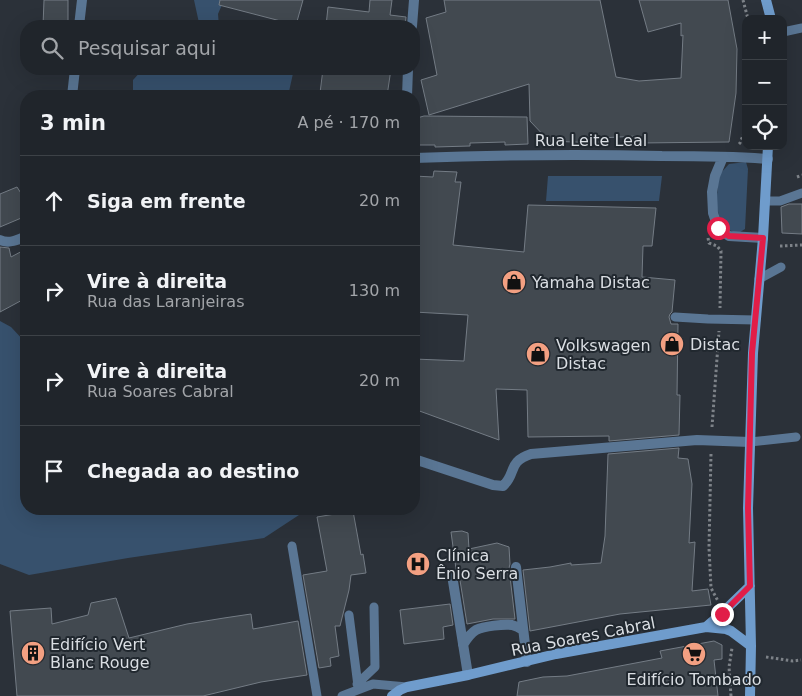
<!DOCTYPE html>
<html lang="pt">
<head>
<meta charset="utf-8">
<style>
  :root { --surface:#20252b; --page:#282d33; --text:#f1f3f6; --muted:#a2a5a9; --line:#3d4247 }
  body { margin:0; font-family:"DejaVu Sans",sans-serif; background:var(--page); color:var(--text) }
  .controls { position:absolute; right:15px; top:15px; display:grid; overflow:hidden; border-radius:10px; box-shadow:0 5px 20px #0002 }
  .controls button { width:45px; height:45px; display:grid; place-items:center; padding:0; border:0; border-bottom:1px solid var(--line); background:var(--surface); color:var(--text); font:25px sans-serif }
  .stop { position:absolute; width:15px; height:15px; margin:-11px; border:4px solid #e11d48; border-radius:50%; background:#fff }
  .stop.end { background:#e11d48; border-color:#fff; box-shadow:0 1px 5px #0008 }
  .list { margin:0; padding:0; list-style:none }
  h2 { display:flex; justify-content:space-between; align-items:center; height:65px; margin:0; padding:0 20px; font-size:21px }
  h2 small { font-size:16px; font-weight:400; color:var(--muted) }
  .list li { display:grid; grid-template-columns:32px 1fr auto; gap:15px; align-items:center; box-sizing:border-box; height:90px; padding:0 20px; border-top:1px solid var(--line) }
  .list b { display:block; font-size:19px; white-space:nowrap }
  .list p { margin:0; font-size:16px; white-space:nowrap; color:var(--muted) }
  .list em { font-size:16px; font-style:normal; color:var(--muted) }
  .icon { flex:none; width:28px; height:28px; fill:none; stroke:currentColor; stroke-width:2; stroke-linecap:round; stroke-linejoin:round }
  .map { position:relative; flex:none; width:802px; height:696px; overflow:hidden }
  .search { position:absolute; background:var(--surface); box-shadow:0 5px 20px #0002; left:20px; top:20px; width:400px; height:55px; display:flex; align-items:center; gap:12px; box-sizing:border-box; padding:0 18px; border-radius:20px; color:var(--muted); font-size:19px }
  .panel { position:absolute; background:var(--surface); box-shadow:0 5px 20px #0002; left:20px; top:90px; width:400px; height:425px; border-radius:20px }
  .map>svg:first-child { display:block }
  .green { fill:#37516d }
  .building { fill:#424950; stroke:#747c85 }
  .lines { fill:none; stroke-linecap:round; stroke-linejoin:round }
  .path { stroke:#7d8288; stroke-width:3; stroke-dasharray:2.5 2.5; stroke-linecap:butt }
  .lane { stroke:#5a7694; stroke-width:9 }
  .street { stroke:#5a7694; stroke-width:10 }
  .secondary { stroke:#6f9ccc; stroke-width:10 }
  .route { stroke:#e11d48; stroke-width:6 }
  .labels { text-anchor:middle; stroke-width:4; stroke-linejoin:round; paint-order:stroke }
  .street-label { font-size:16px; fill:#dadee3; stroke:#21282f }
  .poi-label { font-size:16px; fill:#dadee3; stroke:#21282f; text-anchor:start }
</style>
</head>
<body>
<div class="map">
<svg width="802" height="696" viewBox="0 0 802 696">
  <rect width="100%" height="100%" fill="#2b3139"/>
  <path class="green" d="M194 0H224L218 14 219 26H196L199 23Z
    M143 69H294L288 96H133V80Z
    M746 162 748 169 745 229 737 234 726 228 721 223 716 204 719 175 729 164Z
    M548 176H662L659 201H546Z
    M0 321 11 327 26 343V509H324L320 511 299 515 264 538 128 558 29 575 0 564Z"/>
  <path class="building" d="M44 0H68V26H43Z
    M220 0H303L296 25 219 5Z
    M370 0H392L390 15 406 17 405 26H326L328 7 369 12Z
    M444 0H600L616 77 639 81 681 78 683 35 681 36V23L648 32 639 0H728L737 49 736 93 729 142 639 143 636 136 601 138 598 143 549 141 530 121 529 84 429 115 421 80 437 75 426 18 446 12Z
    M323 69H391L387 96H346L320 93Z
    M424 116 527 117 528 144 505 145V142L470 143V146L435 147V145H415L417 118Z
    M434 171 457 172 455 182H461L453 245 524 252 528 205 656 208 652 246H643L642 277 675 280 672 312 670 314 669 317 671 324H678L677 395H680L679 435 609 441V436L528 437 527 390 496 389 499 440 414 409V359L464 361 468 315 414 312V176L433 177Z
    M17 187 26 201V216L0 227V194Z
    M789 204H802V234L782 233 781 207Z
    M0 247 9 248 11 257 26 249V298L0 312Z
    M679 448 678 458 688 459 692 484 689 543 695 542 692 591 708 589 711 605 620 614 530 631 523 570 550 567 571 563V565L601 563 605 536 608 454Z
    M353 511 361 555 363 554 366 573 351 575 349 590 340 626H335L339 656 330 658 331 666 319 668 303 575 327 571 317 517Z
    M462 531 468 533 469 549 497 543 509 547 510 564 509 568 515 619H493L467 624 459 574 456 569 451 532Z
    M116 598 129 638 187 624 224 618 251 614 253 629 298 621 307 675 261 682 203 696H17L10 611 51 608 52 624 88 615 91 603Z
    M450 604 453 625 443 627 444 639 404 644 400 610Z
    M714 641 722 645V659L714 660 718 696H517L519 682 543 677 567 676 662 658 660 651Z"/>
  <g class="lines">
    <path class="path" d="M743 0 748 19
      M739 144 740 143 744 133 746 112
      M797 177 802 175
      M708 238 709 243 717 246 721 251 720 308
      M780 246 802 245
      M712 427 719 331
      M711 454 709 548 711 588 718 601
      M766 657 793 661 801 660
      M731 696 729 667 732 648"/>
    <path class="lane" d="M783 32 802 28
      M765 201H780L802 193
      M759 279 781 267
      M675 317 708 319 756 320
      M750 442 796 437
      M292 546 317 696
      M349 615 358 686
      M357 684 375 667 374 607
      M342 696 373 684 407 687"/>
    <path class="street" d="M79 26 82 0
      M412 26 414 0
      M72 96 75 69
      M407 96 408 69
      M723 157 715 176 712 192 713 213 718 228 729 236 763 238
      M414 158C496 155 579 154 662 156 697 156 733 156 768 159
      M0 240C9 244 18 240 26 236
      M414 459 493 485 503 486C517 473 507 462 531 454L697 440 750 442
      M516 567 527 662
      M452 575 468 675
      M463 645C466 640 471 633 476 630 484 626 504 624 512 625 516 626 520 628 523 630"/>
    <path class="secondary" d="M766 0 771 19
      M706 627 726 629 731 631 751 646
      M392 696 400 690 407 687 468 675 556 654 706 627 721 614 750 586
      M750 696 751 646 748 508 753 353 763 238 768 146"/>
  </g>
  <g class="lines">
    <path class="route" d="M718 228 729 236 763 238 752 353 748 508 750 586 722 614"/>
  </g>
  <defs>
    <g id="shop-disc" transform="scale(1.25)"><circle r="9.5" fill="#f3a082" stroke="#21282f"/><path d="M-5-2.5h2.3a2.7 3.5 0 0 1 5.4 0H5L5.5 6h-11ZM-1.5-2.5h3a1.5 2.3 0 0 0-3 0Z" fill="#111"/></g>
    <g id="hospital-disc" transform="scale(1.25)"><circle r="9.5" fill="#f3a082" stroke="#21282f"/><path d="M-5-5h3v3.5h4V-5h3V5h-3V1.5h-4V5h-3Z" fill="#111"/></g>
    <g id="building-disc" transform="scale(1.25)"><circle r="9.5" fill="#f3a082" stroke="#21282f"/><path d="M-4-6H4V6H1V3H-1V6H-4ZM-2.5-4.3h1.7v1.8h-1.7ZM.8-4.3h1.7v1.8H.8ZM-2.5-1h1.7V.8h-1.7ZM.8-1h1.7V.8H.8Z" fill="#111"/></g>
    <g id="supermarket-disc" transform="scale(1.25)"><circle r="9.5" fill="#f3a082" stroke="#21282f"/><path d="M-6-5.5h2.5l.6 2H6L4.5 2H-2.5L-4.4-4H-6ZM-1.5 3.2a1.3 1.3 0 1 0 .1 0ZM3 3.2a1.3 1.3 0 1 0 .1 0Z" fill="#111"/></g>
  </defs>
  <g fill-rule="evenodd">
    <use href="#shop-disc" x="514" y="282"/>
    <use href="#shop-disc" x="672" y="344"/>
    <use href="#shop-disc" x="538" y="354"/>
    <use href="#hospital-disc" x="418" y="564"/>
    <use href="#building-disc" x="33" y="653"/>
    <use href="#supermarket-disc" x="694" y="654"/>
  </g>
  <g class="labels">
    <g class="street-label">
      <text x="591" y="146">Rua Leite Leal</text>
      <text transform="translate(583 636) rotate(-11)" y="6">Rua Soares Cabral</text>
    </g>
    <g class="poi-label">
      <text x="532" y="288">Yamaha Distac</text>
      <text x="690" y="350">Distac</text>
      <text x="556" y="351">Volkswagen<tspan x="556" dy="18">Distac</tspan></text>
      <text x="436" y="561">Clínica<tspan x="436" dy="18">Ênio Serra</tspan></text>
      <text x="50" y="650">Edifício Vert<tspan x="50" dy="18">Blanc Rouge</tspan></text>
      <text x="694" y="685" text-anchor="middle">Edifício Tombado</text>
    </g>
  </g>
</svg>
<div class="controls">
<button>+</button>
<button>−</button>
<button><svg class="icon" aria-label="locate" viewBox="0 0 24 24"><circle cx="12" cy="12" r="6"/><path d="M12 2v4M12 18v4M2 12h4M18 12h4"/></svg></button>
</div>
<div class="stop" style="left:718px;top:228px"></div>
<div class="stop end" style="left:722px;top:614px"></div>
<div class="search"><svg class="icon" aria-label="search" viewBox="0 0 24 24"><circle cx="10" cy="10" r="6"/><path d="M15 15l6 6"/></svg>Pesquisar aqui</div>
<section class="panel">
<h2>3 min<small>A pé · 170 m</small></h2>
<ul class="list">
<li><svg class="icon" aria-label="ahead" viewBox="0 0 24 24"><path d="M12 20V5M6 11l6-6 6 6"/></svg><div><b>Siga em frente</b></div><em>20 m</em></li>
<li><svg class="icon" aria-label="right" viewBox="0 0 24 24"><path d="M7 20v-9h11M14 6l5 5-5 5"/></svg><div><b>Vire à direita</b><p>Rua das Laranjeiras</p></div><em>130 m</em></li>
<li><svg class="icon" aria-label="right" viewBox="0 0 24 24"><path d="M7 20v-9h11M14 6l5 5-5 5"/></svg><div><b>Vire à direita</b><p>Rua Soares Cabral</p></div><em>20 m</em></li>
<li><svg class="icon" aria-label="arrive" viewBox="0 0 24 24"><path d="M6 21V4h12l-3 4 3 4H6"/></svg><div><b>Chegada ao destino</b></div></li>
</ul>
</section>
</div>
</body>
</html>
